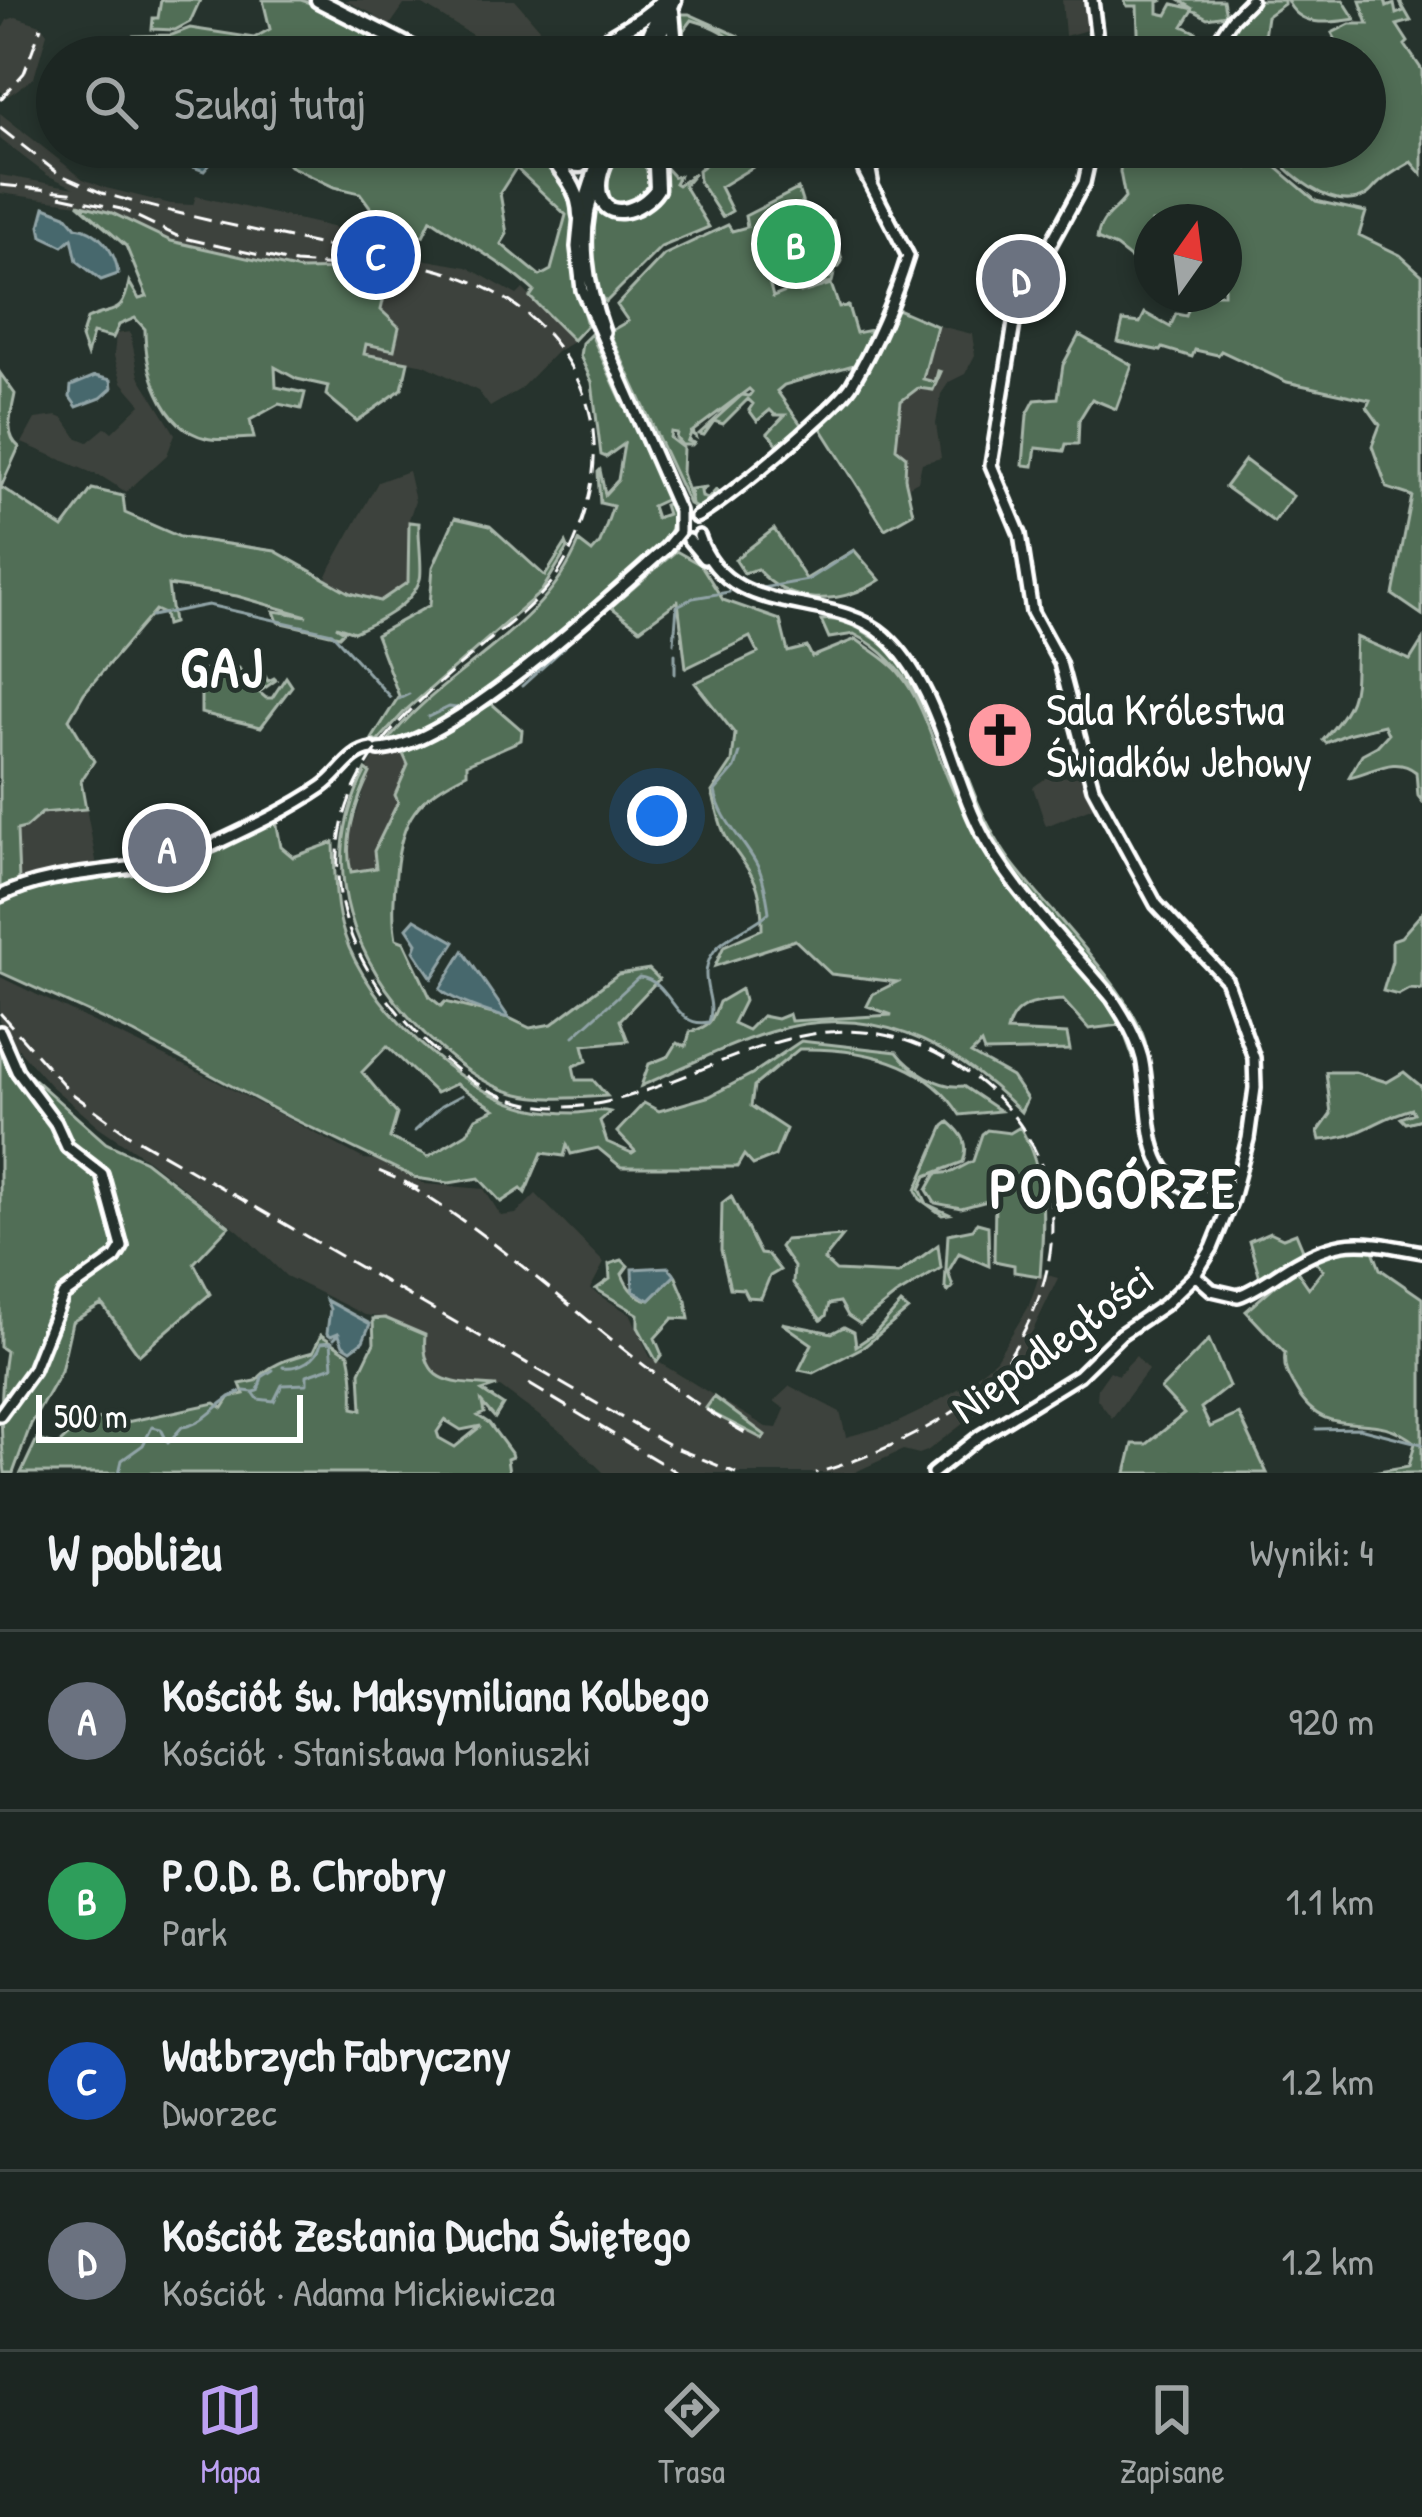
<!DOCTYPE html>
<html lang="pl">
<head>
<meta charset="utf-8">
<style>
  :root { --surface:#1c2622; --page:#29322f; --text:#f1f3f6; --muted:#a0a5a5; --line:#3a4340; --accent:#bca0f2 }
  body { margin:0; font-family:"Patrick Hand",sans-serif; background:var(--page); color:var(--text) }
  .compass { position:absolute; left:1134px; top:204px; width:108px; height:108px; border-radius:50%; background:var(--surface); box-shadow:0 6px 18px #0003; rotate:14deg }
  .scale { position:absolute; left:36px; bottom:30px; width:267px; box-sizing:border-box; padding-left:12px; border:6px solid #fff; border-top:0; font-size:33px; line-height:42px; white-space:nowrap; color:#fff; -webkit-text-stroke:9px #26332d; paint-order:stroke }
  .you { position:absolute; left:657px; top:816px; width:42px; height:42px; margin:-30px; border:9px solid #fff; border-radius:50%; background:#1a73e8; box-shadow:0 0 0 18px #1a73e833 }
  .badge { display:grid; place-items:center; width:78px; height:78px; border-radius:50%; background:var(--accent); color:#fff; font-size:39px; font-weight:700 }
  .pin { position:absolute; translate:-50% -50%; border:6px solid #fff; box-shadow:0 3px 12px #0006 }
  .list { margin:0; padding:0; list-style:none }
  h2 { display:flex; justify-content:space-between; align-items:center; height:156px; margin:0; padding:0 48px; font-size:51px }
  h2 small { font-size:39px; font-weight:400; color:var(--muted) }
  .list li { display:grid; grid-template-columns:78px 1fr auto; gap:36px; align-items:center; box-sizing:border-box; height:180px; padding:0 48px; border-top:3px solid var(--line) }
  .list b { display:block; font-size:45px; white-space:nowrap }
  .list p { margin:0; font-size:39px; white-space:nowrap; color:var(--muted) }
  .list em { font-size:39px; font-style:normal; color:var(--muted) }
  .icon { flex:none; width:66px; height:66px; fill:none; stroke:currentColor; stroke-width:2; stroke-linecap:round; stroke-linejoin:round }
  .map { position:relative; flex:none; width:1422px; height:1473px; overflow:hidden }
  .search { position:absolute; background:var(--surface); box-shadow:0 6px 18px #0003; left:36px; right:36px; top:36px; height:132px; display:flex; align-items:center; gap:30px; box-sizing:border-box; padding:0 42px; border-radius:66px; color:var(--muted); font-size:45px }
  .sheet { height:876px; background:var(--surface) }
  nav { display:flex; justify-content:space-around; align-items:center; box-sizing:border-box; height:168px; border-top:3px solid var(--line); background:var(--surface); font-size:33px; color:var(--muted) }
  nav a { display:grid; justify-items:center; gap:6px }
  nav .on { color:var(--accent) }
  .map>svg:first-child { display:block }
  .built { fill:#3d423c }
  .green { fill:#516e56; stroke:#a8b6aa; stroke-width:3; fill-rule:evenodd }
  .water { fill:#47686d; stroke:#91a4a7; stroke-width:3 }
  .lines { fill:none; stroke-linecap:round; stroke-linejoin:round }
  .stream { stroke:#91a4a7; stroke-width:3 }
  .secondary-casing { stroke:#fff; stroke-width:18 }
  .primary-casing { stroke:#fff; stroke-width:21 }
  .secondary { stroke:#26332d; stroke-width:9 }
  .primary { stroke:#26332d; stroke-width:12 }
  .rail { stroke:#fff; stroke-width:3; stroke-dasharray:18 9; stroke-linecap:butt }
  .labels { text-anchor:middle; stroke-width:10; stroke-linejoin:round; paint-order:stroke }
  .poi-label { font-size:45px; fill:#fff; stroke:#26332d; text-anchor:start }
  .street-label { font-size:45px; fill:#fff; stroke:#26332d }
  .district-label { font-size:57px; font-weight:bold; letter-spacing:3px; fill:#fff; stroke:#26332d }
</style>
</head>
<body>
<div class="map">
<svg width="1422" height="1473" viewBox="0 0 1422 1473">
  <rect width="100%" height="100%" fill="#26332d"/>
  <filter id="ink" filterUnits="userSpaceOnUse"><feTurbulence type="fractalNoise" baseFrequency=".00833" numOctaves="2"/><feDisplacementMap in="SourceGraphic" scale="24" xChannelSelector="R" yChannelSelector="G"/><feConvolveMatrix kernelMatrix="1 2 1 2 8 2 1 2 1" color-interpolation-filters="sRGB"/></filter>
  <g filter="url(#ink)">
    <path class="built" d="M344 0H515L539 28 525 57H462L470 40 478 45 482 41 423 5H404L388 28 371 13Z
      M1062 0H1088L1091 29 1065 36Z
      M16 17 41 25 47 33 34 78 8 96 0 91V33L7 20Z
      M0 113 83 179 106 188 171 204 193 205 196 196 358 233 362 219 393 226 399 230 397 240 418 245 416 258 467 267 517 295 523 289 573 342 556 352 519 390 490 407 478 391 425 365 363 354 365 344 394 349 381 310 388 275 353 269 300 270 171 241 112 213 78 204 0 193V175L75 188 47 175 0 139Z
      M895 308 928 323 972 334 975 355 965 374 949 382 941 394 936 424 941 458 922 463 918 481 909 486 913 513 885 529 819 425 862 379Z
      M130 332 139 376 175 434 167 455 126 492 104 478 22 443 35 419 57 416 64 419 76 437 88 442 106 427 112 432 141 404 122 382 114 356 116 334Z
      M408 471 415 501 409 519 408 582 380 601 350 593 326 578 332 565 378 482Z
      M377 753H403L408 765 395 794 398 801 377 868 358 873 351 872 348 861 351 831 370 773 367 770Z
      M1049 776 1085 777 1096 806 1046 826 1033 787Z
      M81 781 97 866 18 879 0 835 26 828 25 822 62 783Z
      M0 977 214 1080 364 1159 375 1160 425 1184 484 1189 501 1216 516 1214 536 1194 604 1263 590 1289 631 1315 650 1357 766 1427 777 1428 785 1409 774 1401 790 1386 840 1412 846 1437 894 1424 923 1410 968 1383 996 1359 1028 1308 1040 1273 1058 1278 1014 1370 976 1414 927 1451 919 1454 903 1450 853 1473H604L564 1434 500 1387H452L429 1373 385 1318 365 1315 286 1276 239 1231 148 1160 99 1127 50 1085 0 1028Z
      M1136 1356 1148 1370 1112 1418 1097 1399 1098 1388 1110 1371 1118 1375Z"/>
    <path class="green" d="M161 0H200L190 22 175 30 152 29 153 18H158Z
      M263 0H301L331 10 418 57H155L135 36 172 35 190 28 254 38 270 29Z
      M679 0H682L678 23 681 14H689L738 36 748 57H737C733 32 716 27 692 20L683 32 687 57H681L674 14Z
      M1124 0H1163L1158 2V13L1167 15 1173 4 1194 9 1179 0H1223L1226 15 1207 18 1193 10 1183 26 1196 32 1186 46 1177 40 1165 57H1139L1137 6H1127Z
      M1255 0H1284V4L1267 16 1261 57H1210L1236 20Z
      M1287 0H1343L1355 19C1329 23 1299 28 1287 0Z
      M1385 0 1387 7 1394 4 1396 14 1404 11 1399 0 1411 21 1397 25 1408 42 1405 45 1422 70V175L1411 162C1401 168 1389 174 1379 183 1374 187 1371 193 1365 196 1331 213 1285 172 1268 147H1365V57H1345L1332 33 1350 24H1368L1360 1Z
      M648 20 632 57H586Z
      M273 147H539L563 178 575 206 571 265 587 325 573 340 530 297 534 291C502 261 466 244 431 219L423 236 401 231 390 234 360 193 334 187 290 166ZM516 168 566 215 551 270 540 276 501 244 507 234 500 193Z
      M617 147H638L657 176 647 200 616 208 603 194 602 183Z
      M644 147H674L675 151 664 156 662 164 674 177 679 176 675 183 678 185 695 173 684 186 709 227 661 247 606 302C584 282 592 224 598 196L618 213 660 186Z
      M728 147H750L753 167 720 187 732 211 722 217 699 181 698 170Z
      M1122 147H1193L1196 152 1248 168 1256 150 1316 201 1366 212 1359 235 1400 255 1422 275V615L1393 595 1412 496 1387 488 1372 446 1380 425 1367 407 1370 400 1287 382 1221 351 1218 355 1195 350 1192 357 1163 348 1161 351 1118 342 1123 321 1140 323 1145 313 1170 327 1176 314 1186 316 1191 301 1172 294H1224V222H1152V275L1116 247 1097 239C1100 217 1113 214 1125 198L1120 172Z
      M798 189 805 211 800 213 803 224 833 221 842 261 839 267 828 270 830 277 834 274 832 282 820 285 816 275 784 280 782 273 768 278 773 297 798 287 801 293 831 284 839 307 848 306 856 333 871 330 857 364 784 385 777 391 802 426 779 446 768 433 785 415H775L770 410 757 421 749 410 753 404 748 399 723 424 714 421 704 435 699 434 742 395 749 396 752 392 749 389 693 431 695 436 691 433 688 441 694 443 692 445H682L676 438 677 433 671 432 670 438 683 448 682 473 692 505 690 489 707 487 701 491 702 497 708 499 716 490 720 494 701 510 689 504 609 332 628 321 617 305 664 255 728 225 732 231 747 227 745 216Z
      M78 204 112 213 171 241 300 270 353 269 389 275 381 310 399 327 394 350 366 344 364 354 408 362 402 389 357 421 326 395 328 386 297 379 275 367 276 387 305 393 301 409 279 404 250 420 254 438C239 438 220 442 206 438 161 428 145 367 145 329L135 318 119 325 113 338 93 333 87 355 81 338 87 319C114 306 122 318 129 282L139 299 147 297 126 246Z
      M895 308 937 326 923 379 935 382 938 371 941 372 933 390 918 388 901 401 896 448 906 456 905 478 913 513 885 529 819 425 862 379Z
      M591 334 667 499 652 506 656 518 667 514 664 505 669 503 674 514 669 535 491 693 404 741 384 746C439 671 543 633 579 542L592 552 600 543 613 506 600 503 598 472 600 470 605 494 618 480 624 444 606 457 601 455 592 382 580 356 582 343Z
      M1079 335 1132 365 1116 409 1092 399 1079 420 1078 444H1066L1064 451 1036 448 1033 466 1023 465 1027 415 1035 400 1058 398 1063 365Z
      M0 373 15 394C12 412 3 433 19 447L1 487 63 528 92 489 123 496 125 513 180 537 275 551 350 593 380 601 408 582 409 522 419 523C418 537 423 570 420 579 412 606 377 622 354 632L336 626 344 631 339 636 278 622 274 611 307 616 237 596 168 585 173 623 166 625 164 614 155 610 84 693 69 719 94 761 81 781 86 809 42 813 25 828 17 830 19 881 0 891Z
      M1245 460 1293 496 1274 522 1225 487Z
      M455 518 490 526 545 576 566 543 568 548 541 592 406 710 377 742 372 739 399 696 376 635 430 605 433 567Z
      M774 529 806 579 854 550 880 580C840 606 789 606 757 569L744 573 735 559Z
      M676 551 701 565 723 600 780 620 788 652 807 647 812 657 856 639C870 650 889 660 900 674 927 707 936 757 955 794 938 733 913 663 854 634L829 638 821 620C849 616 888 644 905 667 943 716 947 784 980 836 1030 913 1107 973 1139 1061L1134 1060 1121 1025 1089 1029 1063 1000C1037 1002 1014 1002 1007 1031L1067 1034 1070 1050 984 1052 981 1044 971 1054 1012 1077 1027 1099 1021 1112C951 1042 871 1001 770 1032 726 1045 683 1068 641 1086L649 1064 669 1056 677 1043 686 1046 690 1032C711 1026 712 1021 719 1002L741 989 744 1001 733 1023 748 1030 762 1016 777 1019 789 1014 791 1021 892 1015 867 1006 873 994 897 982 831 974 795 940 715 966 724 946 762 929C762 879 752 876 727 839 719 826 717 806 712 792L732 762 735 734 695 683 758 653 750 637 686 668 678 601 640 629 611 607Z
      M868 621C955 675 952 778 1007 856 1040 904 1150 1005 1148 1060L1133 1029 1014 878 981 827 930 700 891 640Z
      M1356 637 1410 660 1422 641V801L1418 796 1416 772C1395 754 1372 773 1349 777L1362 754 1377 746 1388 734 1384 725 1347 734 1326 743 1323 740C1362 697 1353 691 1356 637Z
      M239 668 248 686 264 674 268 681 274 678 276 680 259 692 266 698H272L286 677 292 686 261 727 201 713V670Z
      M492 704 522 730 521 740 467 764V773C417 798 401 817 396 873 394 895 392 917 396 939L404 942 430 997 441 1006 445 1002 509 1018 530 1028 552 1024 618 974 649 969 659 979 620 1020 628 1041 583 1045 587 1061 573 1066 576 1080H593L607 1096C575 1098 545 1101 514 1093 481 1084 453 1061 429 1038 354 965 314 869 366 770L370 773C356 802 343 840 351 872L376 868 374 851 398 802 395 795 408 765 403 754 394 751Z
      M276 820 281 847 293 857 334 842C335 872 334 905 344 934 366 1004 457 1091 528 1108 541 1111 560 1113 574 1113 587 1113 597 1108 610 1112L600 1121 607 1142 632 1153 635 1151 617 1132 644 1103 659 1111 710 1096 752 1074 801 1041 897 1052C910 1070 941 1089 963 1086L1000 1111 960 1115C926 1060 858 1048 799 1049L754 1086 751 1106 786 1129 775 1156 753 1165 744 1155 737 1167H621L598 1148 571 1154 567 1145 564 1156 542 1153 525 1193 521 1189 501 1202 479 1178 449 1183 416 1178 289 1117 134 1033 0 972V901L22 889 95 880 149 863 156 881 199 872 197 858ZM387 1046 436 1093 456 1084 495 1109 476 1118 467 1133 429 1156 390 1138 397 1114 362 1072Z
      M1422 913V990L1409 989 1398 995 1383 991 1392 961V940L1401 937Z
      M0 1049 106 1143 145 1161 229 1226 194 1263 210 1294 139 1355 102 1304 72 1322 61 1371 31 1424 13 1473H5C0 1438 0 1387 6 1351L0 1347Z
      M1326 1072H1355L1387 1082 1404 1072 1422 1087V1119L1406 1123 1401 1118 1414 1113 1412 1109C1374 1119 1363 1138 1320 1140L1318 1132 1331 1114Z
      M949 1122C963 1134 970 1144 963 1162L926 1176 920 1189 927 1204 949 1214 942 1215 920 1199 916 1190 944 1126Z
      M1020 1127C1048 1175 1044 1222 1040 1276L1014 1272V1265L994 1261 995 1199 961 1208 935 1203 927 1190 936 1174 952 1172 973 1161 982 1134 987 1130 1010 1133Z
      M731 1196 760 1254 768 1255 780 1270 770 1276 761 1298 747 1297 743 1289 730 1288 721 1250 722 1203Z
      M977 1223 988 1226 989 1266 959 1253 948 1272 953 1287 948 1292 945 1287 948 1234 973 1229Z
      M1270 1232 1283 1238 1296 1233 1304 1252 1260 1278 1249 1241Z
      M843 1236 824 1260 836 1271 898 1274 938 1245 941 1268 895 1296 860 1324 848 1316 840 1302 829 1304 826 1316 821 1320 793 1283 794 1267 780 1247 785 1240Z
      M1354 1246 1372 1248 1380 1269 1422 1298V1473H1367L1409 1466 1415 1443C1371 1405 1328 1446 1296 1390 1288 1376 1283 1369 1285 1353L1246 1311 1295 1268 1309 1288 1323 1270 1315 1261Z
      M622 1260 628 1266 622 1274C627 1288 635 1298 650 1300L675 1275 686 1301 689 1319 673 1318 655 1338 662 1355 657 1362 638 1327V1314L596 1289 610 1279 609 1264Z
      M901 1304 908 1310 865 1346 813 1373 799 1370 812 1344 782 1323 832 1333 844 1327 854 1332 856 1346 874 1334Z
      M385 1318 425 1335C420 1388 460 1383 497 1386L482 1391 503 1405 495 1418 482 1403 484 1413 478 1416 489 1423 511 1453 512 1457 507 1459 509 1473H21L37 1439 57 1446 87 1418 122 1423 215 1403 223 1408 230 1397 244 1394 240 1384 256 1381C271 1362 293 1358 313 1352L321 1335 349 1354C353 1371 354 1389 353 1408L362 1410 360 1372 374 1343 373 1319ZM445 1420 461 1430 481 1426 455 1447 439 1438 437 1432Z
      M1209 1340 1229 1386 1201 1408 1210 1427 1239 1414 1267 1473H1126L1133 1444H1147L1184 1414 1161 1389Z
      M714 1397 765 1435 763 1439 710 1412 706 1408Z"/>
    <path class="water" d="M170 147H225L204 171 193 167Z
      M45 207 66 215 76 227C98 229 117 253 118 274L101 280 77 261 72 238 63 246 42 236 40 226Z
      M95 376 111 380 112 388 101 398 77 407 70 397 71 386Z
      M415 919 455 942 432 978 414 951 417 943 407 928Z
      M463 951 509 1018C494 1015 449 999 440 989Z
      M668 1267 675 1275 650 1300 633 1291 632 1269Z
      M326 1300 370 1324 363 1341 351 1350 343 1345 338 1333 331 1336 327 1333 330 1309Z"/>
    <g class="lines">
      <path class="stream" d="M762 588 808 580 853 551
        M151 616 208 605 332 633 390 697
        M674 643 677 606 693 598 729 592
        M675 674V654
        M522 686 565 647
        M399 699 409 694
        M428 717 449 707 457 708
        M574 1036 639 977C672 980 673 1030 709 1022 715 1003 705 991 706 972 710 936 748 933 769 912 767 898 764 877 757 865 744 840 720 820 715 791L735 768 740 753
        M415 1131 441 1106 462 1095
        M334 1339 339 1334
        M244 1391 253 1392 258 1399 274 1401 282 1385 307 1384V1375L333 1366 331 1342 321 1343C318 1359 299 1369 283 1367
        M254 1392 258 1391 262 1377 273 1370
        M1316 1429 1359 1428 1422 1444
        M119 1473 122 1460 143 1445 152 1427 161 1429 168 1443 182 1427C207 1424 217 1401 240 1392"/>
      <g class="secondary-casing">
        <path id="secondary" d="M1092 0 1099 57
          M1207 57 1232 19 1251 0
          M602 147 580 215 577 247 582 290 679 511V532
          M801 147 869 152 874 163 870 170 872 181
          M596 185C578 234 587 284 604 332
          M696 517C721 505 838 407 852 384 874 346 895 298 908 256L864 171
          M699 536C728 624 832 588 885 636 941 687 950 777 986 841 1019 898 1070 948 1112 998 1125 1018 1136 1036 1142 1058 1150 1092 1144 1153 1170 1176 1185 1190 1210 1198 1228 1207
          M689 540 704 558
          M379 750C451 746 608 599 666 548L679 532
          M0 896C65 864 144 877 207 848 245 830 287 811 322 787 340 775 349 752 372 749
          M0 1032 17 1071 56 1123 67 1147 102 1174 122 1247 115 1258 63 1295 33 1370 0 1415
          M1195 1275 1212 1290 1238 1296C1256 1290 1271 1278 1287 1268 1341 1234 1363 1241 1422 1252
          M933 1473 980 1436 1079 1375 1121 1334 1164 1305 1195 1275 1212 1248 1232 1199 1248 1139 1255 1088 1254 1058 1226 979 1156 904 1093 788 1060 663 1032 612 1020 534 991 465 1017 305 1084 183 1092 147"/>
      </g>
      <g class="primary-casing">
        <path id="primary" d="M318 0 430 57
          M672 11 676 57
          M583 57C608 34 641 24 664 0
          M640 57 662 7
          M650 57 674 0
          M544 147C560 172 579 184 580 215
          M612 147C606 159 599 172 599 186 600 226 643 211 657 189L656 166 641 147
          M558 158 566 164 580 165 600 147"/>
      </g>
      <use href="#secondary" class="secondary"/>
      <use href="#primary" class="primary"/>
      <path class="rail" d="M0 100 24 73 41 27
        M0 128 59 174 102 193C184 217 270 233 353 252 396 261 444 267 484 287 533 310 570 352 587 403 597 434 596 468 588 500 581 528 571 555 554 579 537 602 514 620 492 638 413 705 326 771 339 887 347 954 389 1008 437 1053 608 1213 752 958 935 1053 1037 1106 1079 1202 1034 1310 1021 1340 1004 1369 980 1391 943 1426 864 1460 816 1473
        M0 185 78 193
        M60 196 121 209 179 237 295 263 366 268
        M0 1013 70 1092 128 1134 671 1446 736 1473
        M379 1171 418 1188
        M404 1183C528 1254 623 1367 749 1435
        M529 1384 676 1472"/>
    </g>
  </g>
  <defs>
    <g id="church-disc" transform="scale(3.45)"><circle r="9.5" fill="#ff9aa2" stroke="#26332d"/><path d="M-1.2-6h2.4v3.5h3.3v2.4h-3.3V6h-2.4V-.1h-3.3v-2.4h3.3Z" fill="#111"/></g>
  </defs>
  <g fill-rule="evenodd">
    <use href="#church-disc" x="1000" y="735"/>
  </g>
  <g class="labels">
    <g class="poi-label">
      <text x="1046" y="725">Sala Królestwa<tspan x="1046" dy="52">Świadków Jehowy</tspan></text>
    </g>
    <g class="street-label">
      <text transform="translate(1052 1343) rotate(-36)" y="16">Niepodległości</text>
    </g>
    <g class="district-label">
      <text x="223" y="687">GAJ</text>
      <text x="1114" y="1208">PODGÓRZE</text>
    </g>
  </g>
</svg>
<svg class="compass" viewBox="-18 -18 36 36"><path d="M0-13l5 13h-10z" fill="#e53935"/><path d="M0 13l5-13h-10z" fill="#a0a5a5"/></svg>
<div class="scale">500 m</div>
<div class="you"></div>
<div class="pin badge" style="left:167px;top:848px;background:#6b7280">A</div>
<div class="pin badge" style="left:796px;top:244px;background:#2e9e5b">B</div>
<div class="pin badge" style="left:376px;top:255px;background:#1a4fb4">C</div>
<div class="pin badge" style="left:1021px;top:279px;background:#6b7280">D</div>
<div class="search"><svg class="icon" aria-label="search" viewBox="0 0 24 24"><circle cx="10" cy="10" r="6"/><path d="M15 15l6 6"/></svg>Szukaj tutaj</div>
</div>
<section class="sheet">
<h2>W pobliżu<small>Wyniki: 4</small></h2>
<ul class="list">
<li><span class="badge" style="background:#6b7280">A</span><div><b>Kościół św. Maksymiliana Kolbego</b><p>Kościół · Stanisława Moniuszki</p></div><em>920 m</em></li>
<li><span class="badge" style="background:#2e9e5b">B</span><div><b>P.O.D. B. Chrobry</b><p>Park</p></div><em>1.1 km</em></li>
<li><span class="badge" style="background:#1a4fb4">C</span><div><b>Wałbrzych Fabryczny</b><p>Dworzec</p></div><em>1.2 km</em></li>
<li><span class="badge" style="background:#6b7280">D</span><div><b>Kościół Zesłania Ducha Świętego</b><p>Kościół · Adama Mickiewicza</p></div><em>1.2 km</em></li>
</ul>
</section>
<nav>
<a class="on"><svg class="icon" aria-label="map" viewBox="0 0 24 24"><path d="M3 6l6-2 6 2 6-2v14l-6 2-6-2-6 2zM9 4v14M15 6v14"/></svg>Mapa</a>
<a><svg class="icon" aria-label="directions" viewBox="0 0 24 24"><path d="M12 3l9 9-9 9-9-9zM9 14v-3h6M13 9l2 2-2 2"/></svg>Trasa</a>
<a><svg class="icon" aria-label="saved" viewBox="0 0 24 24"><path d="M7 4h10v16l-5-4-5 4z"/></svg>Zapisane</a>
</nav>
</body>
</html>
